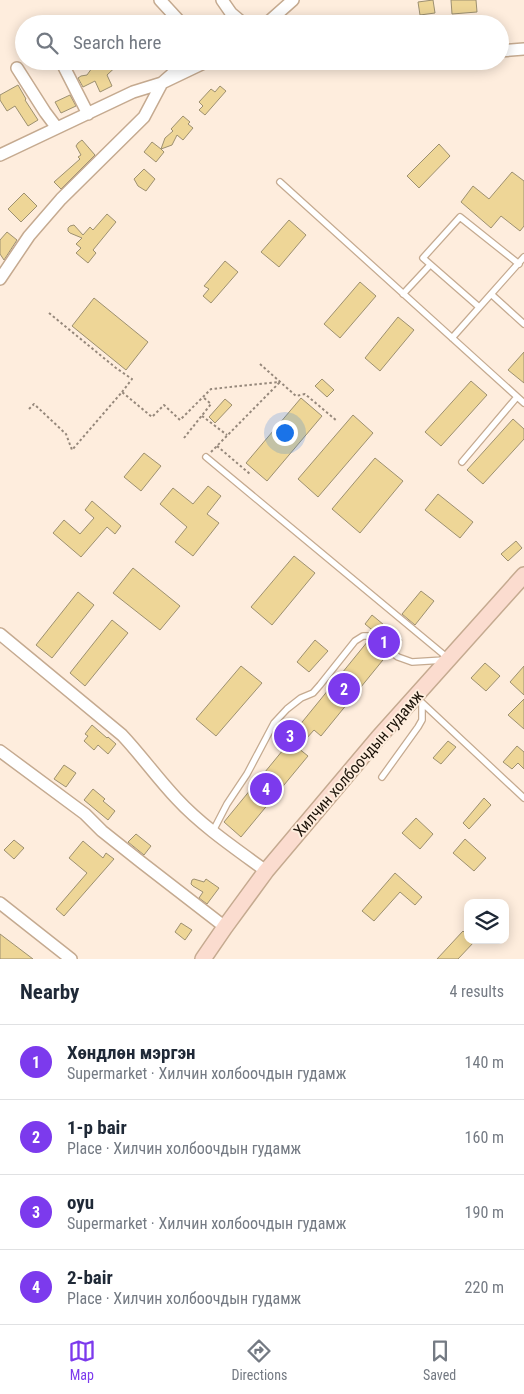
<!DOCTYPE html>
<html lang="en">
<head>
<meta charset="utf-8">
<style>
  :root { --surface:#fff; --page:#f6f6f7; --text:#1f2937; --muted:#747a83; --line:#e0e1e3; --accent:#7c3aed }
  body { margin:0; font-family:"Roboto Condensed",sans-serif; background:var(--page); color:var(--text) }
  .controls { position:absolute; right:15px; bottom:15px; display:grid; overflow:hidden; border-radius:10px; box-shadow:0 2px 12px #0003 }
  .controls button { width:45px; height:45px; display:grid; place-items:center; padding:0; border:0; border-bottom:1px solid var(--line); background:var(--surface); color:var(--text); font:25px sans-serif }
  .you { position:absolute; left:284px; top:432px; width:18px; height:18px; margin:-12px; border:4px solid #fff; border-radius:50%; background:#1a73e8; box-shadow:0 0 0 8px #1a73e833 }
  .badge { display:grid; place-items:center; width:32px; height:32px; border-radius:50%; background:var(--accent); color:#fff; font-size:16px; font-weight:700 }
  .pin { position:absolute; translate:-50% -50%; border:2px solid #fff; box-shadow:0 1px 5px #0006 }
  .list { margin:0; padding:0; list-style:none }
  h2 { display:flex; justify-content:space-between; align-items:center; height:65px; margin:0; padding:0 20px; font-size:21px }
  h2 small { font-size:16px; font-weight:400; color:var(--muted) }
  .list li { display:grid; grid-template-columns:32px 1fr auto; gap:15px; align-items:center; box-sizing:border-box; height:75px; padding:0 20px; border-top:1px solid var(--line) }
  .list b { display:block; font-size:19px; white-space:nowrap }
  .list p { margin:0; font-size:16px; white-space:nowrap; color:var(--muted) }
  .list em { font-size:16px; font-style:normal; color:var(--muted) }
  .icon { flex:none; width:28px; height:28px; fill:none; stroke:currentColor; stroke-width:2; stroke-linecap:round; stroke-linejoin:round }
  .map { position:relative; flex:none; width:524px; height:959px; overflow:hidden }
  .search { position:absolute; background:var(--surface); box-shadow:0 2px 12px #0003; left:15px; right:15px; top:15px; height:55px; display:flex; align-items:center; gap:12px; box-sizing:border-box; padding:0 18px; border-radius:28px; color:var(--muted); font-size:19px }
  .sheet { height:365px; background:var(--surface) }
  nav { display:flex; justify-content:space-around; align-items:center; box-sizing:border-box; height:70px; border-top:1px solid var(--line); background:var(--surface); font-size:14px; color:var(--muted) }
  nav a { display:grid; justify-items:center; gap:2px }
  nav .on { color:var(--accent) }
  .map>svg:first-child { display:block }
  .building { fill:#eed697; stroke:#9d9070 }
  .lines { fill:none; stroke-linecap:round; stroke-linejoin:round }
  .lane-casing { stroke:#c5aa90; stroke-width:8 }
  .street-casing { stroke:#c5aa90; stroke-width:14 }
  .secondary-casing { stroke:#c5aa90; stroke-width:18 }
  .path { stroke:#96887b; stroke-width:2; stroke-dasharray:2.5 2.5; stroke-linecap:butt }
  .lane { stroke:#fff; stroke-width:5.5 }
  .street { stroke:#fff; stroke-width:11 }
  .secondary { stroke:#fbdccf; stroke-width:15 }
  .labels { text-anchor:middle; stroke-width:4; stroke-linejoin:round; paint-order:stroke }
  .street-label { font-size:16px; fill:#1c1309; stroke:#feeddd }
</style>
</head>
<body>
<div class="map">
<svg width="524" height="959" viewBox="0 0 524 959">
  <rect width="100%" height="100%" fill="#feeddd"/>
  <path class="building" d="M433 0 435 13 420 15 418 2Z
    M451 0H476L477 12 452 14Z
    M105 61H122L107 75 112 86 100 92 95 81 83 87 78 78 81 76 87 75 92 68 98 67Z
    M18 85 26 99 25 100 38 120 28 126 15 106 7 111 0 100V95Z
    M220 86 226 91 205 115 199 110 203 106 199 102 211 89 215 92Z
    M70 95 76 106 61 113 55 102Z
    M183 116 190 122 188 124 193 128 183 140 177 135 172 145 161 149 164 152 156 162 144 152 152 142 161 149 165 138 173 131 171 129Z
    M82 140 95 155 61 189 54 182 80 159 78 157 81 155 76 146 78 143Z
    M439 144 450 156 419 188 407 176Z
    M144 169 155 179 146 191 138 186 134 179Z
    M512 172 524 181V226L520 231 501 216 491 228 461 202 473 186 489 199Z
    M24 193 37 206 21 222 8 209Z
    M107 214 116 222 93 250 96 253 88 263 76 253 81 248 76 244 82 238 70 233 68 231V228L70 226 74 225 83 235 90 227 93 230Z
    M289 220 306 235 279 267 261 252Z
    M7 232 17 240 4 260 0 254V240Z
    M225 261 238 272 211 303 203 296 209 289 204 286Z
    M360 282 376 296 340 338 324 324Z
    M94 298 148 342 126 370 72 326Z
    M398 317 414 330 380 371 365 358Z
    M524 352V383L508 370Z
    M322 379 334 390 327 397 315 386Z
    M471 381 487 395 441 446 425 432Z
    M301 398 322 416 267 481 246 463Z
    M225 399 232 405 215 423 209 417Z
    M353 415 373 433 318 497 298 479Z
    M513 419 524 429V439L483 484 467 470Z
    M144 453 161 466 141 491 124 477Z
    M375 458 403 481 360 533 332 509Z
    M208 486 221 496 207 514 219 523 193 556 175 542 187 527 160 504 173 488 193 504Z
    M438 494 473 522 460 538 425 510Z
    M92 501 121 526 115 534 107 527 81 557 53 533 64 520 80 534 94 518 85 510Z
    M516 541 522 548 508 561 501 554Z
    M294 556 315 573 272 625 251 607Z
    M133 568 180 606 160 630 113 593Z
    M421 591 434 601 415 625 402 614Z
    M78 592 94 605 52 658 36 645Z
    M372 615 402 640 395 649 365 624Z
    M112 620 128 633 85 686 70 673Z
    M315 640 328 651 309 672 297 662Z
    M368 641 387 655 321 736 314 730 298 748 308 756 241 837 224 822 292 739 290 737Z
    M485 663 500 676 486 691 471 678Z
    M241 666 262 683 216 736 196 719Z
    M524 666V695L510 682Z
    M524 699V729L508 715Z
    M92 725 107 738 108 737 116 744 108 754 98 745 94 750 84 741 88 736 85 734Z
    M448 741 456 747 441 764 433 758Z
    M517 746 524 752V769L518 763 512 769 503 762Z
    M64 765 76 773 66 787 54 779Z
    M93 789 105 799 103 801 115 811 108 820 84 800Z
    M484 798 491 805 469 829 463 823Z
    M416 818 433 834 420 849 402 833Z
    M136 834 151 846 144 855 128 842Z
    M465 839 486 858 474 871 453 853Z
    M14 840 24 848 14 859 4 850Z
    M83 841 103 858 106 853 114 859 64 916 56 909 87 873 69 858Z
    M395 873 422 897 415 905 400 892 374 921 362 911Z
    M194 879 204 882 206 879 219 888 207 904 199 898 203 892 193 886 191 884 192 880Z
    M181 923 192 930 185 940 175 932Z
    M463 931 468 936V940H473L474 942 458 959H437Z
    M0 934 33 959H0Z"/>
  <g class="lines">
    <g class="lane-casing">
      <path id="lane" d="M280 182 524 403
        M403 294 430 265
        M491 294 524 324
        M479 307 423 258 460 217 519 264
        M452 338 524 257
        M206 457 449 659
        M462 462 517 397
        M417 698 524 798
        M382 777 418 727 422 720V703
        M213 831 227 804 247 774 274 723 287 709 301 698 313 693 320 685 355 641 363 636H371L398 657 412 662 444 660"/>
    </g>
    <g class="street-casing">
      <path id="street" d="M160 0 182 24
        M222 0 231 13 244 24
        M266 24 293 0
        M500 51 524 49
        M61 61 88 114
        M17 68 45 112 57 128
        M0 155 133 92 162 83 187 61
        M0 279 29 236 61 199 144 117 162 83 208 61
        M0 634 122 735C141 755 157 778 177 799 202 826 236 849 266 871
        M0 751 85 814 102 831 141 862 225 927
        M0 903 71 959"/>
    </g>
    <g class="secondary-casing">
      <path id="secondary" d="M203 959 225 927 266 871 378 738 524 575"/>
    </g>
    <path class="path" d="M49 313 116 368 132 379 122 392
      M260 364 296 396 305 394 337 421
      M29 409 34 404 66 434 72 450 122 392 152 417 164 405 180 420 211 389 280 382
      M202 416 227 435
      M184 438 211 404 203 397
      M217 446 250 474
      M211 452 280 382"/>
    <use href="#lane" class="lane"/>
    <use href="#street" class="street"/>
    <use href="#secondary" class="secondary"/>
  </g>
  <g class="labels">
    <g class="street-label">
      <text transform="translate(358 763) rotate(-49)" y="6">Хилчин холбоочдын гудамж</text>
    </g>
  </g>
</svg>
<div class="controls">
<button><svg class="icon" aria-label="layers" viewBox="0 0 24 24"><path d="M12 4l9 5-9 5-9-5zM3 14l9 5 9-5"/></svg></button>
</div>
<div class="you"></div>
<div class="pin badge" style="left:384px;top:642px">1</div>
<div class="pin badge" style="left:344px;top:689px">2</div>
<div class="pin badge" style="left:290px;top:736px">3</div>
<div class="pin badge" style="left:266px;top:789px">4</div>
<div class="search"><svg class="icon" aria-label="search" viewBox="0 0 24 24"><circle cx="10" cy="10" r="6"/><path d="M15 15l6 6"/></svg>Search here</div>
</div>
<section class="sheet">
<h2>Nearby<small>4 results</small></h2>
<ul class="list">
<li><span class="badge">1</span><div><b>Хөндлөн мэргэн</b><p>Supermarket · Хилчин холбоочдын гудамж</p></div><em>140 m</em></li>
<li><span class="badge">2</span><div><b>1-p bair</b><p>Place · Хилчин холбоочдын гудамж</p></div><em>160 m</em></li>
<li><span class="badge">3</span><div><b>oyu</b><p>Supermarket · Хилчин холбоочдын гудамж</p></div><em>190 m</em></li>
<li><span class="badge">4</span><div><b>2-bair</b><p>Place · Хилчин холбоочдын гудамж</p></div><em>220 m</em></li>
</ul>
</section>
<nav>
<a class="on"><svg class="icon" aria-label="map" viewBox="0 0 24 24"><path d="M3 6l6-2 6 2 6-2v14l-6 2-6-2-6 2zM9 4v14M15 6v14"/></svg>Map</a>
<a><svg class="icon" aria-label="directions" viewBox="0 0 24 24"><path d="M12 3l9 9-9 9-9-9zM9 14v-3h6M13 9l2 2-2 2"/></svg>Directions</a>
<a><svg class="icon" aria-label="saved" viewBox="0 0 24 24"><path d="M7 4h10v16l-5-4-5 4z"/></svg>Saved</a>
</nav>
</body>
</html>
